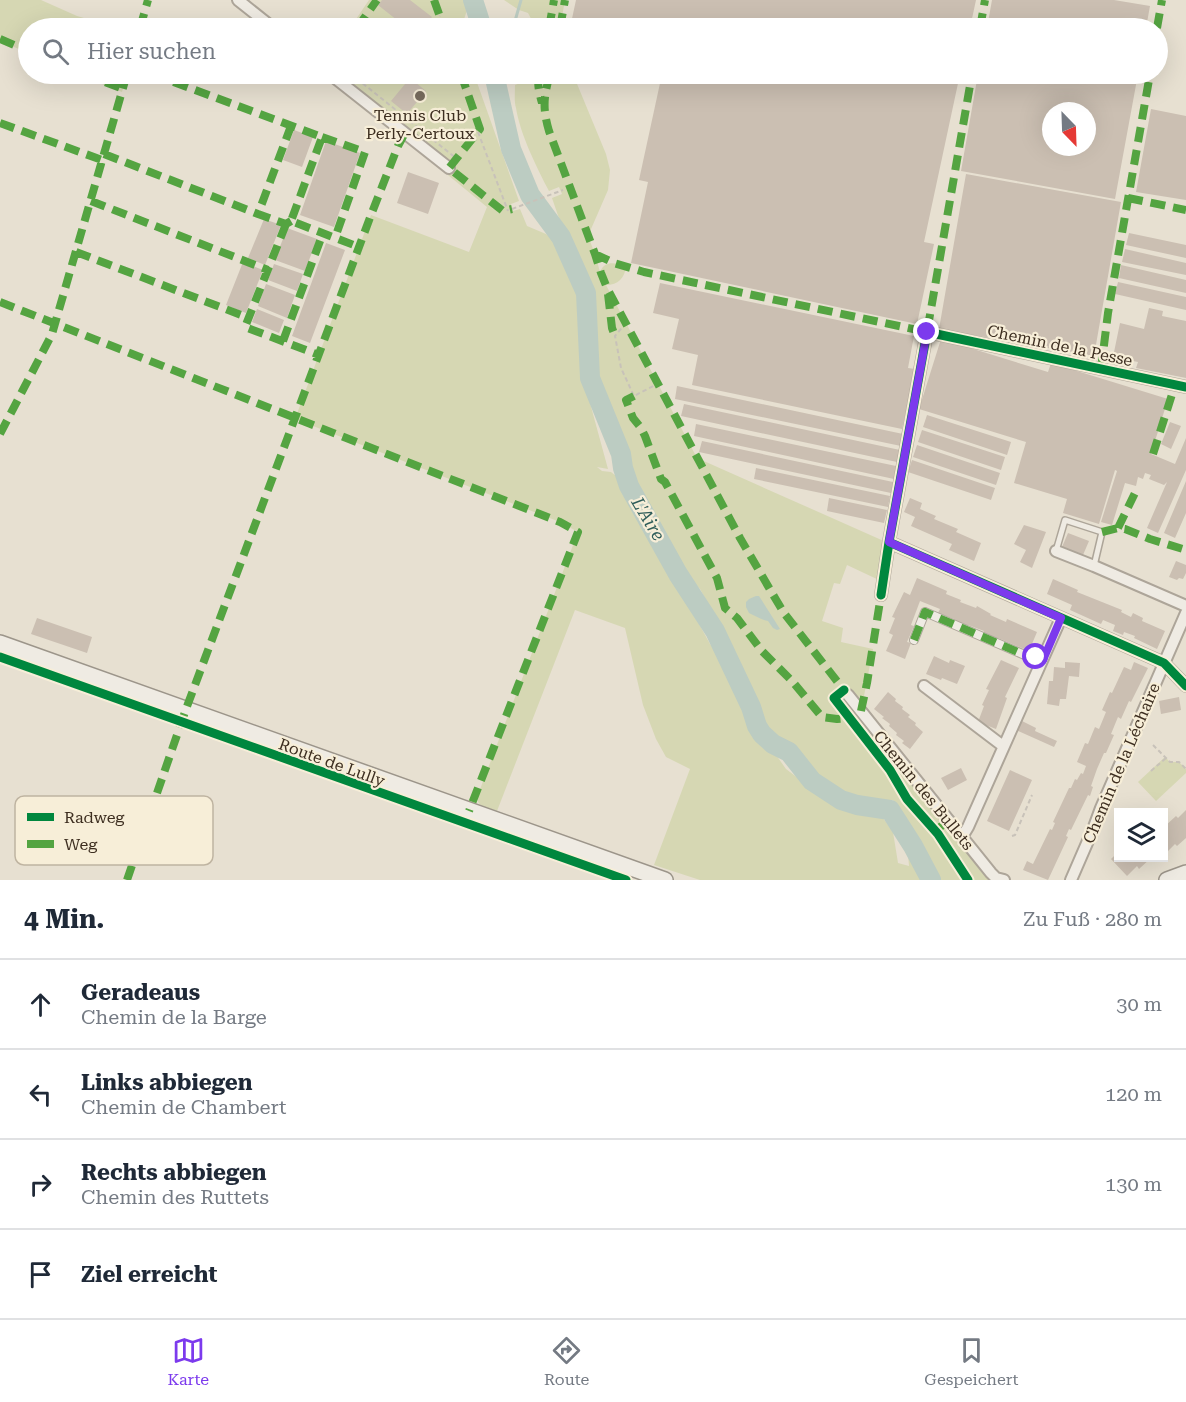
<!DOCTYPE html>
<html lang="de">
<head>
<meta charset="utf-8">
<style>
  :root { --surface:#fff; --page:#f2f2f3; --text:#1f2937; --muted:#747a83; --line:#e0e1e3; --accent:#7c3aed }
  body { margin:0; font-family:"Roboto Serif",serif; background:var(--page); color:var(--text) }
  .controls { position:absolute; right:18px; bottom:18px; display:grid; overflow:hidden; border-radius:0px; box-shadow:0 6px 24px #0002 }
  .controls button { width:54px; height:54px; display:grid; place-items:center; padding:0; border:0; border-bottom:2px solid var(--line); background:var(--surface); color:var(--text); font:30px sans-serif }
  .compass { position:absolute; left:1042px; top:102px; width:54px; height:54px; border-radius:50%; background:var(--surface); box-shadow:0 6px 24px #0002; rotate:157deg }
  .stop { position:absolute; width:18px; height:18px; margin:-14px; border:4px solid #7c3aed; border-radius:50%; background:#fff }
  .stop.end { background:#7c3aed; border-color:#fff; box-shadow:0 2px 6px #0008 }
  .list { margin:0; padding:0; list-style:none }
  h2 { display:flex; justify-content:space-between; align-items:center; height:78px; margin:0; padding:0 24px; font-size:26px }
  h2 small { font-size:20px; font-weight:400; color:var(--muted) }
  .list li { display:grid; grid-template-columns:39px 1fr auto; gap:18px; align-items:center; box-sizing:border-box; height:90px; padding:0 24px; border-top:2px solid var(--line) }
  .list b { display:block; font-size:22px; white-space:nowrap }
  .list p { margin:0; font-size:20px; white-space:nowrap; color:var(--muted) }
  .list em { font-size:20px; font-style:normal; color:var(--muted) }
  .icon { flex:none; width:33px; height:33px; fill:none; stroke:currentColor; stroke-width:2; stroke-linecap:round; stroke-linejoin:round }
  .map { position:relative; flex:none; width:1186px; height:880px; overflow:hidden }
  .search { position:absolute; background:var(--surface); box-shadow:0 6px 24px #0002; left:18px; right:18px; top:18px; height:66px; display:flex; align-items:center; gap:15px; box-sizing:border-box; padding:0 21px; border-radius:33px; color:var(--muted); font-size:22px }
  .sheet { height:438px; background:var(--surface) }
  nav { display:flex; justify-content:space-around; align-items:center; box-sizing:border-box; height:84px; border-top:2px solid var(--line); background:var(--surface); font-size:16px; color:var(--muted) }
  nav a { display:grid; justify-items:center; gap:3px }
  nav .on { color:var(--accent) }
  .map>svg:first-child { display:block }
  .green { fill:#d6d7b3 }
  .water { fill:#bcccc2 }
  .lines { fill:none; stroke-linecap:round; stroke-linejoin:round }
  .stream { stroke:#bcccc2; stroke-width:3 }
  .river { stroke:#bcccc2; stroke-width:20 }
  .building { fill:#cbbfb2; fill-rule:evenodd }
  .service-casing { stroke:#ada599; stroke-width:8 }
  .pedestrian-casing { stroke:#ada599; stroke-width:10 }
  .minor-casing { stroke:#ada599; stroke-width:14 }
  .secondary-casing { stroke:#9c958a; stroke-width:18 }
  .path { stroke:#c8c2b9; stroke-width:2; stroke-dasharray:4.5 3; stroke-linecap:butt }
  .service { stroke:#efebe3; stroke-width:5 }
  .pedestrian { stroke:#efebe3; stroke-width:8 }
  .minor { stroke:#efebe3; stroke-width:10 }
  .secondary { stroke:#efebe3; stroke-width:15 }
  .quiet { stroke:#54a441; stroke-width:8; stroke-dasharray:15 8; stroke-linecap:butt }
  .cycleway-casing { stroke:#f7eed8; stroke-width:13 }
  .cycleway { stroke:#00873e; stroke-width:9 }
  .route { stroke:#7c3aed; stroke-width:8 }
  .poi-dot { fill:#786c5e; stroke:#f7eed8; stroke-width:2 }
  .labels { text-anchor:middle; stroke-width:4.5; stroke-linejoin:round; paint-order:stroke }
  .poi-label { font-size:16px; fill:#3d2e20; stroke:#f7eed8 }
  .street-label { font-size:16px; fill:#3d2e20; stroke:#f7eed8 }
  .water-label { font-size:18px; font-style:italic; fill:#2f5d5a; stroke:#f7eed8 }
  .key { fill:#f7eed8; stroke:#bfb4a1; stroke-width:1.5 }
  .key-label { font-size:16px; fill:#3d2e20 }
</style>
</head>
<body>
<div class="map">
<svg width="1186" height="880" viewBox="0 0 1186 880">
  <rect width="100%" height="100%" fill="#e7e0d1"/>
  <path class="green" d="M0 0H41L77 16 119 28H28V53L0 41Z
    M369 0H466L467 10 462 26 454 28 450 19 447 21 449 28H350Z
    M504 0H565L560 28H536L528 13 519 10Z
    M77 74H127L122 92Z
    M338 74H474L519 201 511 204 513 211 520 209 527 226 546 234 557 243 580 297 584 347 581 370 608 469 597 467 602 471 611 472 621 480V487L639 514 710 644 727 665 743 702 742 710 755 737 768 749 774 752 786 769 823 797 850 809 855 808 883 818 893 832 898 863 909 866 908 854 915 856 925 880H700L654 865 690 769 666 757 656 739 643 705 625 628 575 610 497 811C476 804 474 806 482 784L578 532 560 522 295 419 371 215 469 252 487 207 443 171 450 163Z
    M526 74H553L575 79 606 154 610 170 608 190 588 236 595 254 600 272C605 260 615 263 626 266 625 278 618 285 606 285L697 458 886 542 881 581 847 565 840 584 834 583 822 621 843 628 841 642 873 649 864 696C855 698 850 697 844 690L834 698 890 769 893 768 840 702 842 698H846L992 880H940L916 835 893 800 874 803 853 799 837 793 823 784 812 775 791 749 763 725 723 631 700 589 697 586 683 567 649 508 632 474 627 451 618 435 594 377 593 310 587 280 563 230 552 198 562 194 559 187 549 191C537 168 520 134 516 108 514 101 515 93 515 85L523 82Z
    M1165 757 1170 762H1179L1186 769V773L1156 801 1138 782Z"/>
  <path class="water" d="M756 596H759L780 629 777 630 773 628 768 621C761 620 756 616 749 613L746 607V602L749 599Z"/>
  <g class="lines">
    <path class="stream" d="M513 28 521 0"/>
    <path class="river" d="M473 0 482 28
      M494 74 511 149 530 195 561 237 586 293 590 378 621 454 623 468 629 486 678 574 715 631 751 707 757 726 762 734 773 744 789 752 812 781 841 800 857 805 890 810 913 846 931 880"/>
  </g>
  <path class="building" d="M382 0H410L432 17 423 28H407L378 5Z
    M576 0H976L970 28H570Z
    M992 0H1114L1150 6 1146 28H987Z
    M662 74H960L924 242 934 244 917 324 631 263 648 182 639 180Z
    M978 74H1138L1115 199 961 171ZM1051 111H1087V147H1051Z
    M410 78 426 91 407 114 391 101Z
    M1151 109 1186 116V200L1136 192Z
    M294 130 313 137 302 167 283 160Z
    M326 141 360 153 334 227 300 215Z
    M408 172 439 183 428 214 397 203Z
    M966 174 1121 202 1094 356 939 329Z
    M264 219 281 225 265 265 248 258Z
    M287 228 317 239 305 271 275 260Z
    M1129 233 1186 245V258L1126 245Z
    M326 243 345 250 310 343 292 336Z
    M1125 249 1186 263V275L1122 262Z
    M243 262 263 270 246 313 226 305Z
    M274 264 303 274 297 291 268 280Z
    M1121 265 1186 280V293L1119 278Z
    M1118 282 1186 297V310L1115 294Z
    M660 283 914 336 908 368 915 369 902 429 692 385 698 355 672 349 679 319 653 313Z
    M266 284 295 295 287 318 258 306Z
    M1149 308 1163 311 1162 316 1186 321V378L1136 368 1138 362 1113 357 1120 323 1144 329Z
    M257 309 284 320 279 333 252 322Z
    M941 339 1048 372 1051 363 1168 399 1151 454 1175 464 1186 438V470L1158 533 1147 528 1167 482 1164 485 1149 479 1151 475 1145 473 1143 479 1138 477 1136 486 1125 483 1112 525 1101 522 1117 471 1115 470 1099 524 1063 513 1067 499 1014 483 1026 442 919 409Z
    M677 386 903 434 901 446 675 399Z
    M684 404 900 450 897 462 681 416Z
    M927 415 1011 442 1007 455 923 427Z
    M1170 422 1181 426 1171 449 1161 444Z
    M696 424 896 466 894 479 694 436Z
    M922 430 1005 457 1001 470 918 442Z
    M702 441 893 482 891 493 699 452Z
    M917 445 1000 473 996 485 913 457Z
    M912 460 995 488 991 500 908 472Z
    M756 468 890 496 888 507 754 479Z
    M1186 481V513L1175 538 1164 533Z
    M829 498 887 510 884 523 827 511Z
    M910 498 922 503 920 509 936 516 934 519 958 529 956 532 981 543 974 561 949 550 952 544 911 526 915 517 904 512Z
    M1024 525 1046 532 1032 568 1020 562 1026 550 1014 544Z
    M1068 533 1089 541 1083 555 1062 547Z
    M1176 561 1186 565V573L1183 579 1179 578 1177 580 1169 577Z
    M917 578 947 591 946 594 961 600 960 602 976 608 977 606 991 614 990 615 1006 622 1007 619 1037 632 1029 651 998 638 997 640 983 633 984 631 968 625 967 626 953 620 954 619 938 613 940 609 920 601 911 625 914 626 907 642 911 643 905 659 886 651 893 635 889 633 895 618 892 617 904 592 910 595Z
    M1053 579 1078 590 1077 592 1122 610 1121 612 1131 617 1133 613 1143 618 1142 621 1165 631 1157 649 1134 638 1135 636 1124 632 1123 635 1113 631 1115 625 1103 620 1101 624 1070 610 1072 605 1047 594Z
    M37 618 92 637 87 653 31 634Z
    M934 656 949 663 950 660 965 666 957 684 942 678 941 680 926 674Z
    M1001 660 1019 668 1005 697 1007 698 996 729 978 722 984 706 982 705 989 690 986 689Z
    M1065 662 1080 663 1079 677 1069 676 1066 699H1060L1059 706 1047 704 1049 681H1053L1054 667 1065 668Z
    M1134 662 1148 668 1131 702 1129 701 1121 719 1118 717 1111 734 1114 735 1106 753H1104L1097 769 1091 786 1093 787 1090 796 1088 795 1071 830 1069 829 1066 836 1068 837 1048 880 1023 870 1027 861 1033 864 1050 829 1052 830 1055 823 1053 822 1069 788H1071L1075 779 1077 780 1081 773 1083 774 1086 766 1077 762 1085 743 1088 744 1095 727 1099 729 1106 712 1102 710 1110 692 1112 693 1124 667 1131 670Z
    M888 692 896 699 895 701 903 707 902 709 910 715 908 717 916 723 915 725 923 732 910 749 902 743 904 741 896 735 897 733 889 726 890 724 882 718 884 717 874 709Z
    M1179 697 1181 710 1161 714 1159 701Z
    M1020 720 1036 728 1035 731 1057 741 1054 747 1016 730Z
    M961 768 967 780 948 790 941 778Z
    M1010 770 1032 780 1009 831 987 821Z
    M1186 810V838L1177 846 1175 844 1165 854 1164 852V827L1176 816 1178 818Z
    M1118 852V858H1151L1139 869 1137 866 1127 876 1111 859Z"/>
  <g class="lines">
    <g class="service-casing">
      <path id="service" d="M1056 551 1065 520 1102 532 1094 566"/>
    </g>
    <g class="pedestrian-casing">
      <path id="pedestrian" d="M914 640 925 612 1027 656 1032 655 1043 660"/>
    </g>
    <g class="minor-casing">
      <path id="minor" d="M238 0 273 28
        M330 74 449 168
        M889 542 1164 663 1186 686
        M1056 551 1094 566 1186 606
        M881 595 889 542 927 332 1186 387
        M924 686 1003 746
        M848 695 991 873 996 878 1004 880
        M962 837 968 827 1061 618
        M1071 880 1094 827 1101 808 1186 613"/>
    </g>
    <g class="secondary-casing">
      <path id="secondary" d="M0 643 665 880
        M1167 880 1186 873"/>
    </g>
    <path class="path" d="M430 28 440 16
      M351 74 457 159
      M478 132 508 211
      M512 209 563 190
      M626 323 615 336 621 368 634 396 659 383
      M1153 745 1170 762H1179L1186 769
      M1151 771 1166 758
      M1012 836 1015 835 1032 795"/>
    <use href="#service" class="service"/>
    <use href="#pedestrian" class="pedestrian"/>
    <use href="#minor" class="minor"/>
    <use href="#secondary" class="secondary"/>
    <path class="quiet" d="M434 0 444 28
      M140 28 148 0
      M357 28 377 0
      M549 28 554 0
      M560 28 565 0
      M980 28 985 0
      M1157 28 1162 0
      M0 39 28 51
      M84 74 123 89
      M152 74 322 137 291 221 359 247
      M461 74 480 129 449 168 503 211 512 209
      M539 74C537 84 539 92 542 103
      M550 74C544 96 542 107 549 131L595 254 601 273 607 288 740 538 775 598 784 613 847 694
      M0 123 102 160
      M322 137 365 152 335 238
      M104 154 258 214
      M1128 198 1186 210
      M91 201 268 270
      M291 221 286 224 258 214 291 126
      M286 224 245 327 319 355
      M76 252 249 318
      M595 254 614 263 644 272 927 332 972 74
      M608 294 612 328 615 336
      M0 302 560 522 578 532 469 811
      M283 341 323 233
      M1101 369 1108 313 1150 74
      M634 396 626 400 633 418 641 428 645 436 661 479 665 482 717 578 725 608 737 618 762 651 792 681 822 717 837 719 849 718
      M0 434 52 334 127 74
      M1153 454 1175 385
      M1118 528 1135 493
      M1102 532 1118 528 1125 529 1150 539 1186 550
      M914 640 925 612 1027 656 1032 655 1043 660
      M861 711 867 683 881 595
      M935 831 948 821
      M127 880 186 709 371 215 398 146 405 133"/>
    <g class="cycleway-casing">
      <path id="cycleway" d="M889 542 1164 663 1186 686
        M881 595 889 542 927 332 1186 387
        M0 657 626 880
        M844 690 834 698 890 770 907 799 938 834 968 880"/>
    </g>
    <use href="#cycleway" class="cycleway"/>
  </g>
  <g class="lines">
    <path class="route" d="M927 332 889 542 1061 618 1043 660 1036 657"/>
  </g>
  <circle class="poi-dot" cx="420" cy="96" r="6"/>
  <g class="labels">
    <g class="poi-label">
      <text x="420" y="121">Tennis Club<tspan x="420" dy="18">Perly-Certoux</tspan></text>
    </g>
    <g class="street-label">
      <text transform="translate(1060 345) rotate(12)" y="6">Chemin de la Pesse</text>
      <text transform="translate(332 762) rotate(20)" y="6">Route de Lully</text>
      <text transform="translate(1121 763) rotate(-67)" y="6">Chemin de la Léchaire</text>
      <text transform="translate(924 790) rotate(51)" y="6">Chemin des Bullets</text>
    </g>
    <g class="water-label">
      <text transform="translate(648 519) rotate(59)" y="6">L'Aire</text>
    </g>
  </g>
  <rect x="15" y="796" width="198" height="69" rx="9" class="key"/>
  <rect x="27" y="813" width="27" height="8" fill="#00873e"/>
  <rect x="27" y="840" width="27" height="8" fill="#54a441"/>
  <g class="key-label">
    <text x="64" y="823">Radweg</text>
    <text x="64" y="850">Weg</text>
  </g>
</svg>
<div class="controls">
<button><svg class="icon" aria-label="layers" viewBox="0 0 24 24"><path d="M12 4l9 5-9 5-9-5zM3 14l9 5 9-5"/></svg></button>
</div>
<svg class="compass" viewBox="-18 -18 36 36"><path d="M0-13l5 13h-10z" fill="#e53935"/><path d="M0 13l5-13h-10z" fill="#747a83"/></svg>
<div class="stop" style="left:1036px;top:657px"></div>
<div class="stop end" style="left:927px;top:332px"></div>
<div class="search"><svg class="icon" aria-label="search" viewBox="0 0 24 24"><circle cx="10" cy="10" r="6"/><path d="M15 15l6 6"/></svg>Hier suchen</div>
</div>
<section class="sheet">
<h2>4 Min.<small>Zu Fuß · 280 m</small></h2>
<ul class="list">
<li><svg class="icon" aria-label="ahead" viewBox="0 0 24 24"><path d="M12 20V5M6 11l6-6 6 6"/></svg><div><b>Geradeaus</b><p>Chemin de la Barge</p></div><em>30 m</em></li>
<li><svg class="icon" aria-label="left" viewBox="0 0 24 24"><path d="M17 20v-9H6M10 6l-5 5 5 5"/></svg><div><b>Links abbiegen</b><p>Chemin de Chambert</p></div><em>120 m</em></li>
<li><svg class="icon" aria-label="right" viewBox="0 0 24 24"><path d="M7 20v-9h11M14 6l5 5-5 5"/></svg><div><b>Rechts abbiegen</b><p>Chemin des Ruttets</p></div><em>130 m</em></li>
<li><svg class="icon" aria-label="arrive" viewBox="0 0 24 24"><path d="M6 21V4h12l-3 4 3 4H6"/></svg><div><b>Ziel erreicht</b></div></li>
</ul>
</section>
<nav>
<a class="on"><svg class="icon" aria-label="map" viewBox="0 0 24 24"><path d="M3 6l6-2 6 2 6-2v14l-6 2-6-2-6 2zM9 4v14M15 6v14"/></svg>Karte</a>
<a><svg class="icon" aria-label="directions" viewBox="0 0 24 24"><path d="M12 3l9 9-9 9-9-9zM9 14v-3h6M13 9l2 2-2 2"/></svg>Route</a>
<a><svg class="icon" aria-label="saved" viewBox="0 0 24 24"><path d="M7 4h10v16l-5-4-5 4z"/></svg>Gespeichert</a>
</nav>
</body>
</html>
